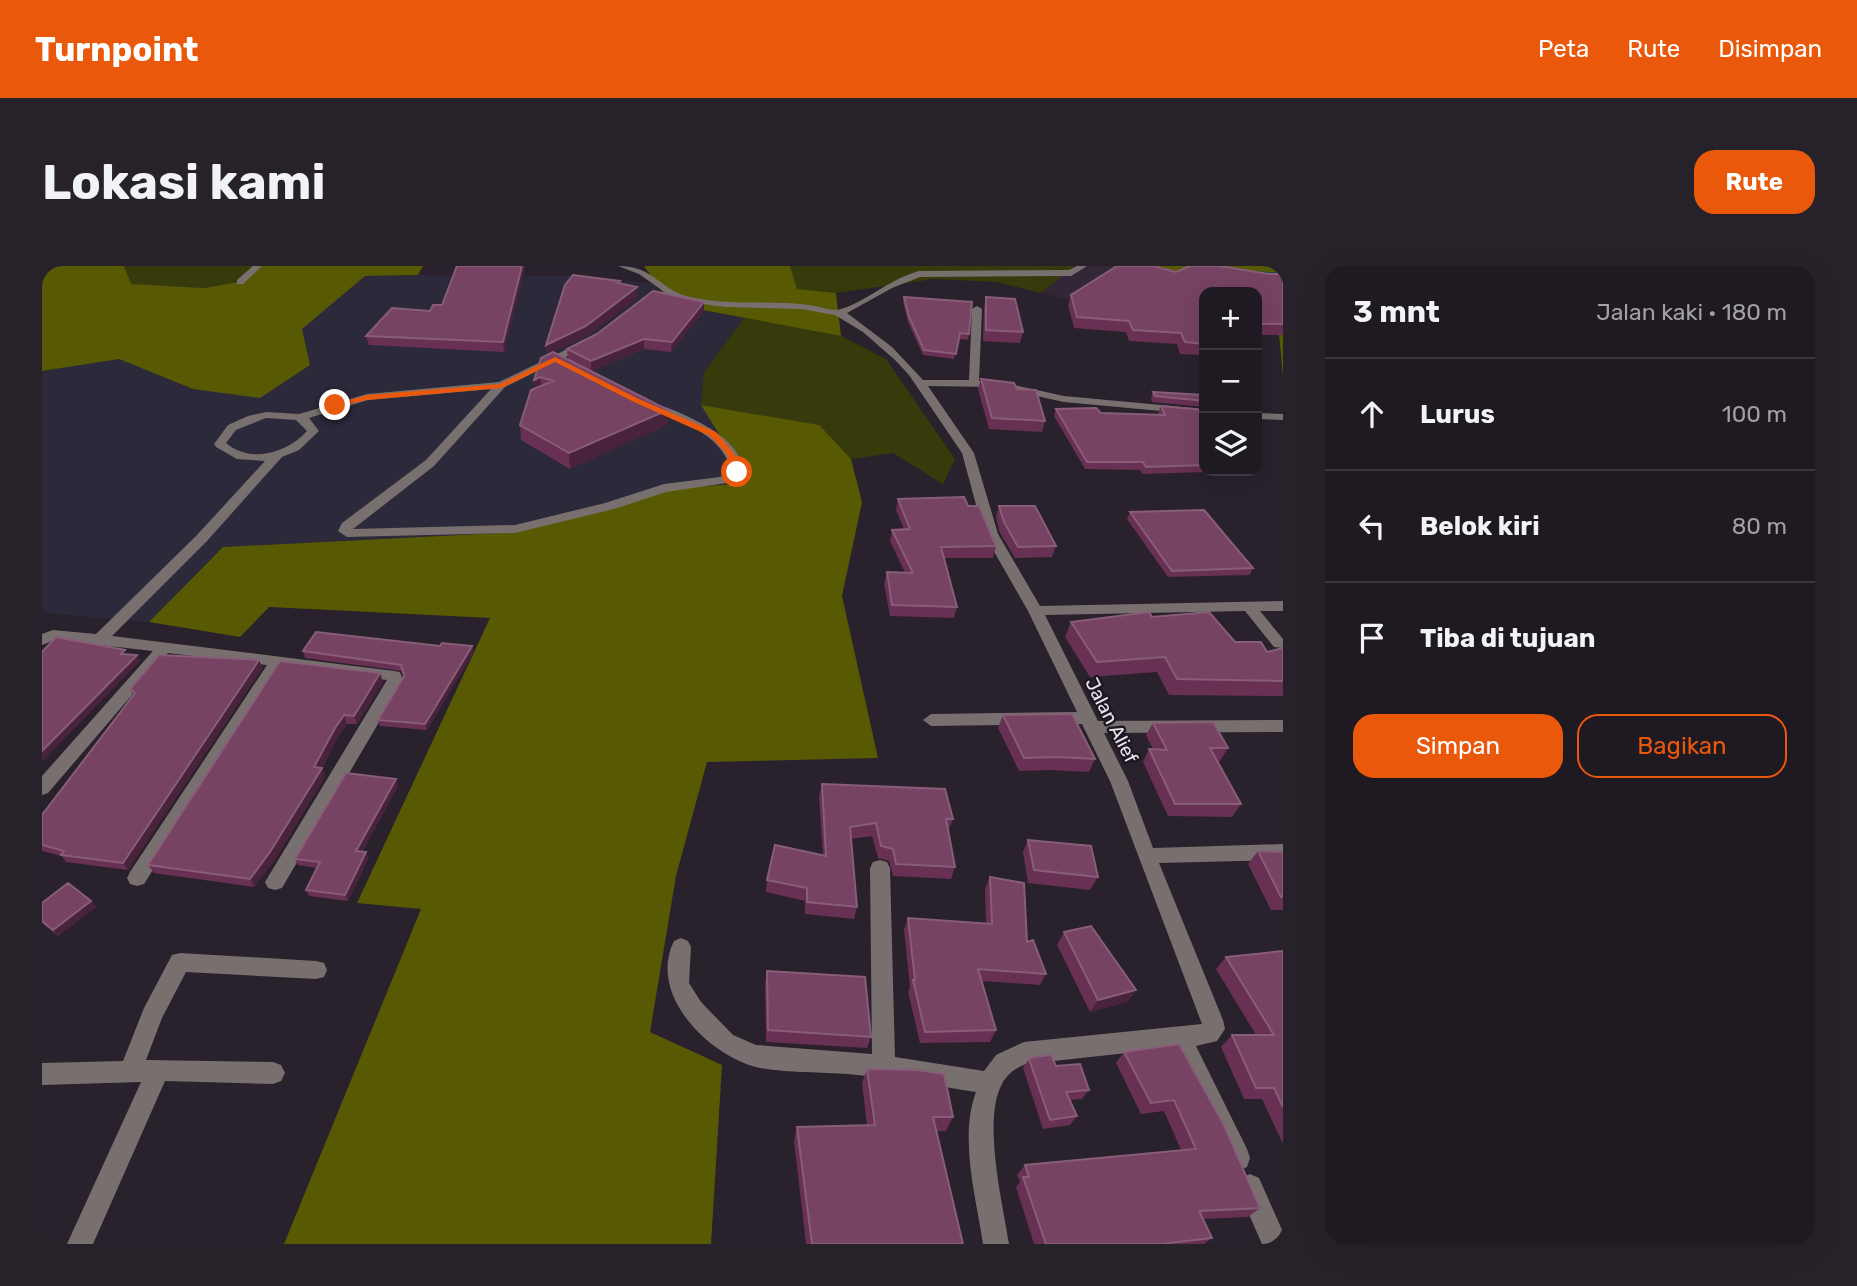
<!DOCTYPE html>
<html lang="id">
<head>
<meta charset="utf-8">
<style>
  :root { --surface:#1f1921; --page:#27222a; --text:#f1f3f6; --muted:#a1a0a5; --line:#3c383f; --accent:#ea580c }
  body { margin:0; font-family:Rubik,sans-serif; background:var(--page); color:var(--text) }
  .controls { position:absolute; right:21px; top:21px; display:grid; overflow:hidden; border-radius:14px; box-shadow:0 7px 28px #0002 }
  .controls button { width:63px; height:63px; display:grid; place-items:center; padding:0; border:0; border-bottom:2px solid var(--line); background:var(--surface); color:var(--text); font:35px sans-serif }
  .stop { position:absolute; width:21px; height:21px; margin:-16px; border:5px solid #ea580c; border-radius:50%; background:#fff }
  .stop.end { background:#ea580c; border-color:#fff; box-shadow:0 2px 7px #0008 }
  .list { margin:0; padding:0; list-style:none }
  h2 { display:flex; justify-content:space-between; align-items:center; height:91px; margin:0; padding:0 28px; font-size:30px }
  h2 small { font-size:23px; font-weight:400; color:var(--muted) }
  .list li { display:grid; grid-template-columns:46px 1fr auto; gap:21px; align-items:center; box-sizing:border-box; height:112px; padding:0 28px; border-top:2px solid var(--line) }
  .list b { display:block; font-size:26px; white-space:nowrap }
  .list em { font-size:23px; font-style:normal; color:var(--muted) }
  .actions { display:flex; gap:14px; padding:21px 28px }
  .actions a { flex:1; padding:16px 0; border:2px solid var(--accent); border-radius:21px; text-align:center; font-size:24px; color:var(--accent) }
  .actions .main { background:var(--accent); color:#fff }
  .icon { flex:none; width:38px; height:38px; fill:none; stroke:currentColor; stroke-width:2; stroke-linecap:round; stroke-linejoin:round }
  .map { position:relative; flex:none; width:1241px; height:978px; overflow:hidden; border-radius:21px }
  header { display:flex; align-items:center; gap:42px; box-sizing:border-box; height:98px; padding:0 35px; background:var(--accent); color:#fff }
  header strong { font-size:33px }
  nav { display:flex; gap:38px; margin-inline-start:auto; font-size:24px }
  .intro { display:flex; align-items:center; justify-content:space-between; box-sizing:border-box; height:168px; padding:0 42px }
  h1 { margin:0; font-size:49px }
  .button { padding:18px 32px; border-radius:21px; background:var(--accent); color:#fff; font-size:24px; font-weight:700 }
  main { display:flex; gap:42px; padding:0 42px }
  aside { flex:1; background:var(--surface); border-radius:21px; box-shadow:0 7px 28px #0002 }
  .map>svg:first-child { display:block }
  .commercial { fill:#2b293a }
  .built { fill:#332737 }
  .green { fill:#373a0a }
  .forest { fill:#575a03 }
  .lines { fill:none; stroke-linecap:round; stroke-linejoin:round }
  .stream { fill:#134556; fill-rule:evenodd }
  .minor { fill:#77706e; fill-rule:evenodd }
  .wall { fill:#683052 }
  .shaded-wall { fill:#49223c }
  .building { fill:#764362; stroke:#885d78; stroke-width:2 }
  .route { fill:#ea580c }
  .labels { text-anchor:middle; stroke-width:5; stroke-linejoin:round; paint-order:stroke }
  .street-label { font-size:19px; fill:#ebe6ed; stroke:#1f1822 }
</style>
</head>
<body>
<header>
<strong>Turnpoint</strong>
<nav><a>Peta</a><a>Rute</a><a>Disimpan</a></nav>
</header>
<div class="intro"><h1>Lokasi kami</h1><a class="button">Rute</a></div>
<main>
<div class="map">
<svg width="1241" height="978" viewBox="0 0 1241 978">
  <rect width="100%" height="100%" fill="#29212c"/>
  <path class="commercial" d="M376 9 536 10 614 18 629 38 702 52 662 106 707 217 610 224 477 266 181 281 107 356 4 347 0 343V105L77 93 151 123 259 63 323 10Z"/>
  <path class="built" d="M1032 0H1105L1162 26 1124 57 999 27Z"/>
  <path class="green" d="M82 0H210L196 16 162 22 88 18Z
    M748 0H1032L999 27 955 16 892 13 794 27 755 23Z
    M702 52 799 70 844 93 913 193 901 218 851 187 809 193 776 159 659 139 662 106Z"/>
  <path class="forest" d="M0 0H82L89 18 162 22 196 16 210 0H381L376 9 323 10 260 63 268 99 218 132 151 123 77 93 0 105Z
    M602 0H748L755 23 794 27 799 70 629 38Z
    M1105 0H1241V111L1237 68 1215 26Z
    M659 139 777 159 809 193 820 236 800 330 836 492 665 496 634 610 608 766 680 799 669 978H242L379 643 315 637 448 352 227 341 198 371 107 356 181 281 477 266 610 224 707 217Z"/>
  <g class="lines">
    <path class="stream" d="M1198 4 1241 7V9L1200 6Z"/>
    <path class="minor" d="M211 0H220L201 18H195V14Z
      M576 0C613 0 617 24 648 31 687 40 728 34 767 39 777 40 791 46 799 43 824 36 847 13 877 5L1027 4 1035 0H1045L1029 10 878 11 850 22 805 47 850 81 881 114H927L930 43 935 40 940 43 937 115H954L1022 130 1162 143V149L1022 136 954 121 886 120 932 187 956 268 998 340 1241 335V345H1218L1241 373V382L1232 381 1203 345 1003 349 1056 455 1241 454V466L1062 467 1086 515 1111 582 1241 578V594L1117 597 1181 754 1183 763 1175 775 1154 780 1205 883 1208 892 1205 901 1196 904 1187 901 1131 782 984 798C974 802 965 808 960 818 940 854 961 938 967 978H941C934 931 917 872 934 826 891 819 849 812 806 808 779 806 734 807 710 800 663 785 606 727 632 675L639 672 646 675 649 681 647 717 659 736 691 769 714 779 830 788 828 602 831 596 838 594 845 596 848 602 853 791 942 805 954 789 982 776 1160 758 1068 515 1040 458 889 460 881 454 889 448 1035 446 986 345 942 268 920 187 867 109 853 94 821 66 793 49 759 43 683 41 645 36 624 27 597 8Z
      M546 73 550 74V78L463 121 392 200 311 263 473 259 563 237 622 218 678 211 689 205C681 166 632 153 600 140V136L604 135C631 142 709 172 699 209L685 217 624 226 572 243 473 267 305 271 296 265 300 257 384 194 449 123 326 134 267 152 277 165 257 184 240 191 165 275 70 370 352 405 358 406 361 415 240 622 233 624 226 622 223 616 345 414 240 401 102 618 95 620 88 618 85 612 88 606 225 399 126 387 6 527 0 529V510L111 385 13 374 0 379V368L11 364 54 368 155 269 223 195 195 193 174 181 172 178 186 159 206 150 224 146 257 148 325 128 457 116ZM224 152 254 154 265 165C245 187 209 198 184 177L194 164Z
      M1215 147 1241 148V154L1215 153Z
      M138 687 274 695 282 697 285 704 282 711 274 713 144 706 120 752 104 794 231 796 239 799 243 807 239 815 231 818 123 815 51 978H25L99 816 0 819V797L81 795 102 742 130 689Z
      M1208 908 1217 912 1241 966V978H1220L1195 921 1199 912Z"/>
  </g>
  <path class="wall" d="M415 0H483L462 86 327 79 324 70 400 39Z
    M1182 2 1227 8H1241V69H1215V26H1162V89L1138 88 1135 78 1087 75 1084 66 1032 62 1026 39 1029 29 1134 6Z
    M579 18 596 31 545 70 511 86 626 144V158L528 203 479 174 478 159 493 122 492 114 505 89 504 79Z
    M862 31 927 68 926 74 917 73 912 93 881 89 866 56 861 36Z
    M944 31 981 66 978 77 941 75 942 42Z
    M662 45 629 86 602 83 549 105 526 93 525 83Z
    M939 113 975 123 1003 155 1000 166 947 163 936 123Z
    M1111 126 1162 129V141L1110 136 1109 132Z
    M1119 140 1162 144V205H1194L1101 208 1098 204 1043 203 1012 150 1014 143 1059 147 1117 149 1116 147Z
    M856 233 926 240 954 280 951 292H902L915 341 912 352 848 350 842 318 845 306 863 307 848 275 850 264 862 263 854 244Z
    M957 240 1014 280 1010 291 973 292 958 267 954 251Z
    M1088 246 1211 302 1208 309 1126 311 1085 253Z
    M1110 351 1225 386 1241 382V430L1127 429 1115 406 1048 411 1023 371 1029 356Z
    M398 380H430L431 387 385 464 338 460 336 454 362 410 360 405 263 392 261 385Z
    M217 394 220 402 86 604 24 596 20 590 0 585V549L91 429 88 423Z
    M341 416 315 458H305L296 471 280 502 283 511 232 595 212 621 112 607 106 599Z
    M961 449 1053 493 1047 506 1009 504 977 505 956 462Z
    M1111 457 1186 482 1178 495H1175L1199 538 1190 551 1126 550 1101 496 1107 483H1111L1104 469Z
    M780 518 911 553 906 566 913 601 909 613 851 610 847 595 836 592 830 570 809 573 815 641 812 653 763 648V635L724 626 725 614 781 589 777 531Z
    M356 520 320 586H324L326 593 306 635 267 630 264 624 275 602 256 599 253 593Z
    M986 574 1056 611 1048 624 986 617 981 586Z
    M1216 585 1241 586V644H1229L1206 598Z
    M948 611 1004 708 998 719 940 715 954 764 948 776 878 777 866 726 868 721 862 664 866 652 944 657 943 623Z
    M49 635 54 641 16 670 0 657V637Z
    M1022 666 1094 724 1085 736 1048 746 1015 679Z
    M1241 685V878L1220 833H1202L1179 781 1190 769H1214L1174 703 1184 691Z
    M725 705 829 771 825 782 724 776 723 717Z
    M1137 778 1218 942 1206 951 1161 953 1170 972 1162 978H992L974 921 978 916 975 909 983 899 1139 884 1122 845 1099 848 1074 797 1082 786Z
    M987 793 1014 800 1047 824 1040 833 1028 834 1035 850 1028 859 1001 863 981 802Z
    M825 803 911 851 904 865H894L921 978H764L752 875 755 861 825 859 820 817Z"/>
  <path class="shaded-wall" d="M480 0H483L462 86 461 76Z
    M595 21 596 31 545 70 505 89 504 79Z
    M662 36V45L629 86 630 76Z
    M602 73V83L549 105V95Z
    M498 111 500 125 493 128 492 114Z
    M626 144V158L528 203 527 187Z
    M430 380 431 387 385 464 383 458Z
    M95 389 98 395 0 496V485Z
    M217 394 220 402 86 604 81 597Z
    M338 407 341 416 315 458 312 450Z
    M302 449 305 458 296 471 279 504 280 502 283 511 232 595 212 621 208 613Z
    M354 513 356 520 317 591 314 585Z
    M324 586 326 593 306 635 303 629Z
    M49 635 54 641 16 670 11 664Z
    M1094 724 1085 736 1048 746 1056 734Z"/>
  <path class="building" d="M415 0H480L461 76 324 70 350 42 388 45 391 39H400Z
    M1075 0H1111L1134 6 1148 0H1177L1227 8H1241V58H1215V26H1162V78L1143 76 1139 67 1091 64 1087 55 1035 51 1029 29Z
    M531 9 578 15 576 17 595 21 544 60 504 79 523 19Z
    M611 25 662 36 630 76 602 73 549 95 525 83 555 68Z
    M862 31 930 36 927 68 918 67 914 88 882 84 867 51Z
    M944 31 973 33 981 66 944 64Z
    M511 86 626 144 527 187 478 159 489 124 511 115 498 111 492 114 499 92Z
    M939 113 972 117 975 123 994 124 1003 155 950 152Z
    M1111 126 1162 129V135L1113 130Z
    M1119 140 1162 144V199L1104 201 1101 196H1045L1014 143 1054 142 1059 147 1123 149Z
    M922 231 926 240H937L954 280 899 281 915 341 850 339 845 306 871 307 850 264 868 263 856 233Z
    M957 240H993L1014 280 976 281 962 256Z
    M1162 244 1211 302 1130 305 1088 246Z
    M1107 346 1110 351 1167 346 1193 376H1219L1225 386 1241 382V415L1135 413 1123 391 1055 396 1029 356Z
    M274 366 398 380 400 377 430 380 383 458 336 454 362 410 359 399 261 385Z
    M14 371 83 384 79 388 95 389 0 485V386Z
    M117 389 217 394 81 597 19 589 22 585 0 579V549L93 427 88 423Z
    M238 395 338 407 312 450 302 449 293 462 272 501 280 502 228 586 208 613 106 599Z
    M1030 448 1053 493 1015 491 982 492 961 449Z
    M1171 456 1186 482H1168L1199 538H1133L1107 483 1125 484 1111 457Z
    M304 507 354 513 314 585 324 586 303 629 264 624 278 596 253 593Z
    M780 518 903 523 911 553H904L913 601 854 598 851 583 839 580 834 557 808 561 815 641 765 636V622L725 614 733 579 784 590Z
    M986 574 1049 580 1056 611 992 604Z
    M1216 585 1241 586V631H1239Z
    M948 611 982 617 985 676 991 674 1004 708 936 703 954 764 883 766 871 714H873L866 652 950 658Z
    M26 617 49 635 11 664 0 655V637Z
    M1049 660 1094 724 1056 734 1022 666Z
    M1241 685V841L1232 822H1214L1190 769H1232L1184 691Z
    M725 705 823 711 829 771 726 764Z
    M1137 778 1182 859 1218 942 1157 945 1170 972 1119 978H1004L981 911H987L983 899 1154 883 1132 834 1109 837 1082 786Z
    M1009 789 1014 800 1038 798 1047 824 1024 826 1035 850 1008 854 987 793 991 791Z
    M825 803 875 804 902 808 911 851H891L921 978H770L755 861 833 859Z"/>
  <path class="route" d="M513 91 597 133 674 166 691 186 699 200V206L692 208 684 187 668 170 592 136 513 96 459 122 325 134 293 141 290 139 325 129 458 118Z"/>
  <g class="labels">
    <g class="street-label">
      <text transform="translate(1070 454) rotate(63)" y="7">Jalan Alief</text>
    </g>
  </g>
</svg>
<div class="controls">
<button>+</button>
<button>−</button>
<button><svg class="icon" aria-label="layers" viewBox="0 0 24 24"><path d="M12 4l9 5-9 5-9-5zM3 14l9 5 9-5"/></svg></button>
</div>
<div class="stop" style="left:695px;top:206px"></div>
<div class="stop end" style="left:293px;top:139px"></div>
</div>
<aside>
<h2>3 mnt<small>Jalan kaki · 180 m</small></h2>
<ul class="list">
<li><svg class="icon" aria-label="ahead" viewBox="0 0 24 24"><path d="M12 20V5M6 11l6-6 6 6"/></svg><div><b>Lurus</b></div><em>100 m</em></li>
<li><svg class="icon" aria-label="left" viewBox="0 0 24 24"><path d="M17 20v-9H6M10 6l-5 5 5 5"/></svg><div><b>Belok kiri</b></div><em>80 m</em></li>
<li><svg class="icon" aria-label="arrive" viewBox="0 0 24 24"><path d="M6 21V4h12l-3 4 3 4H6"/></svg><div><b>Tiba di tujuan</b></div></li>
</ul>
<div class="actions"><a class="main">Simpan</a><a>Bagikan</a></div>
</aside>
</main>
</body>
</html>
